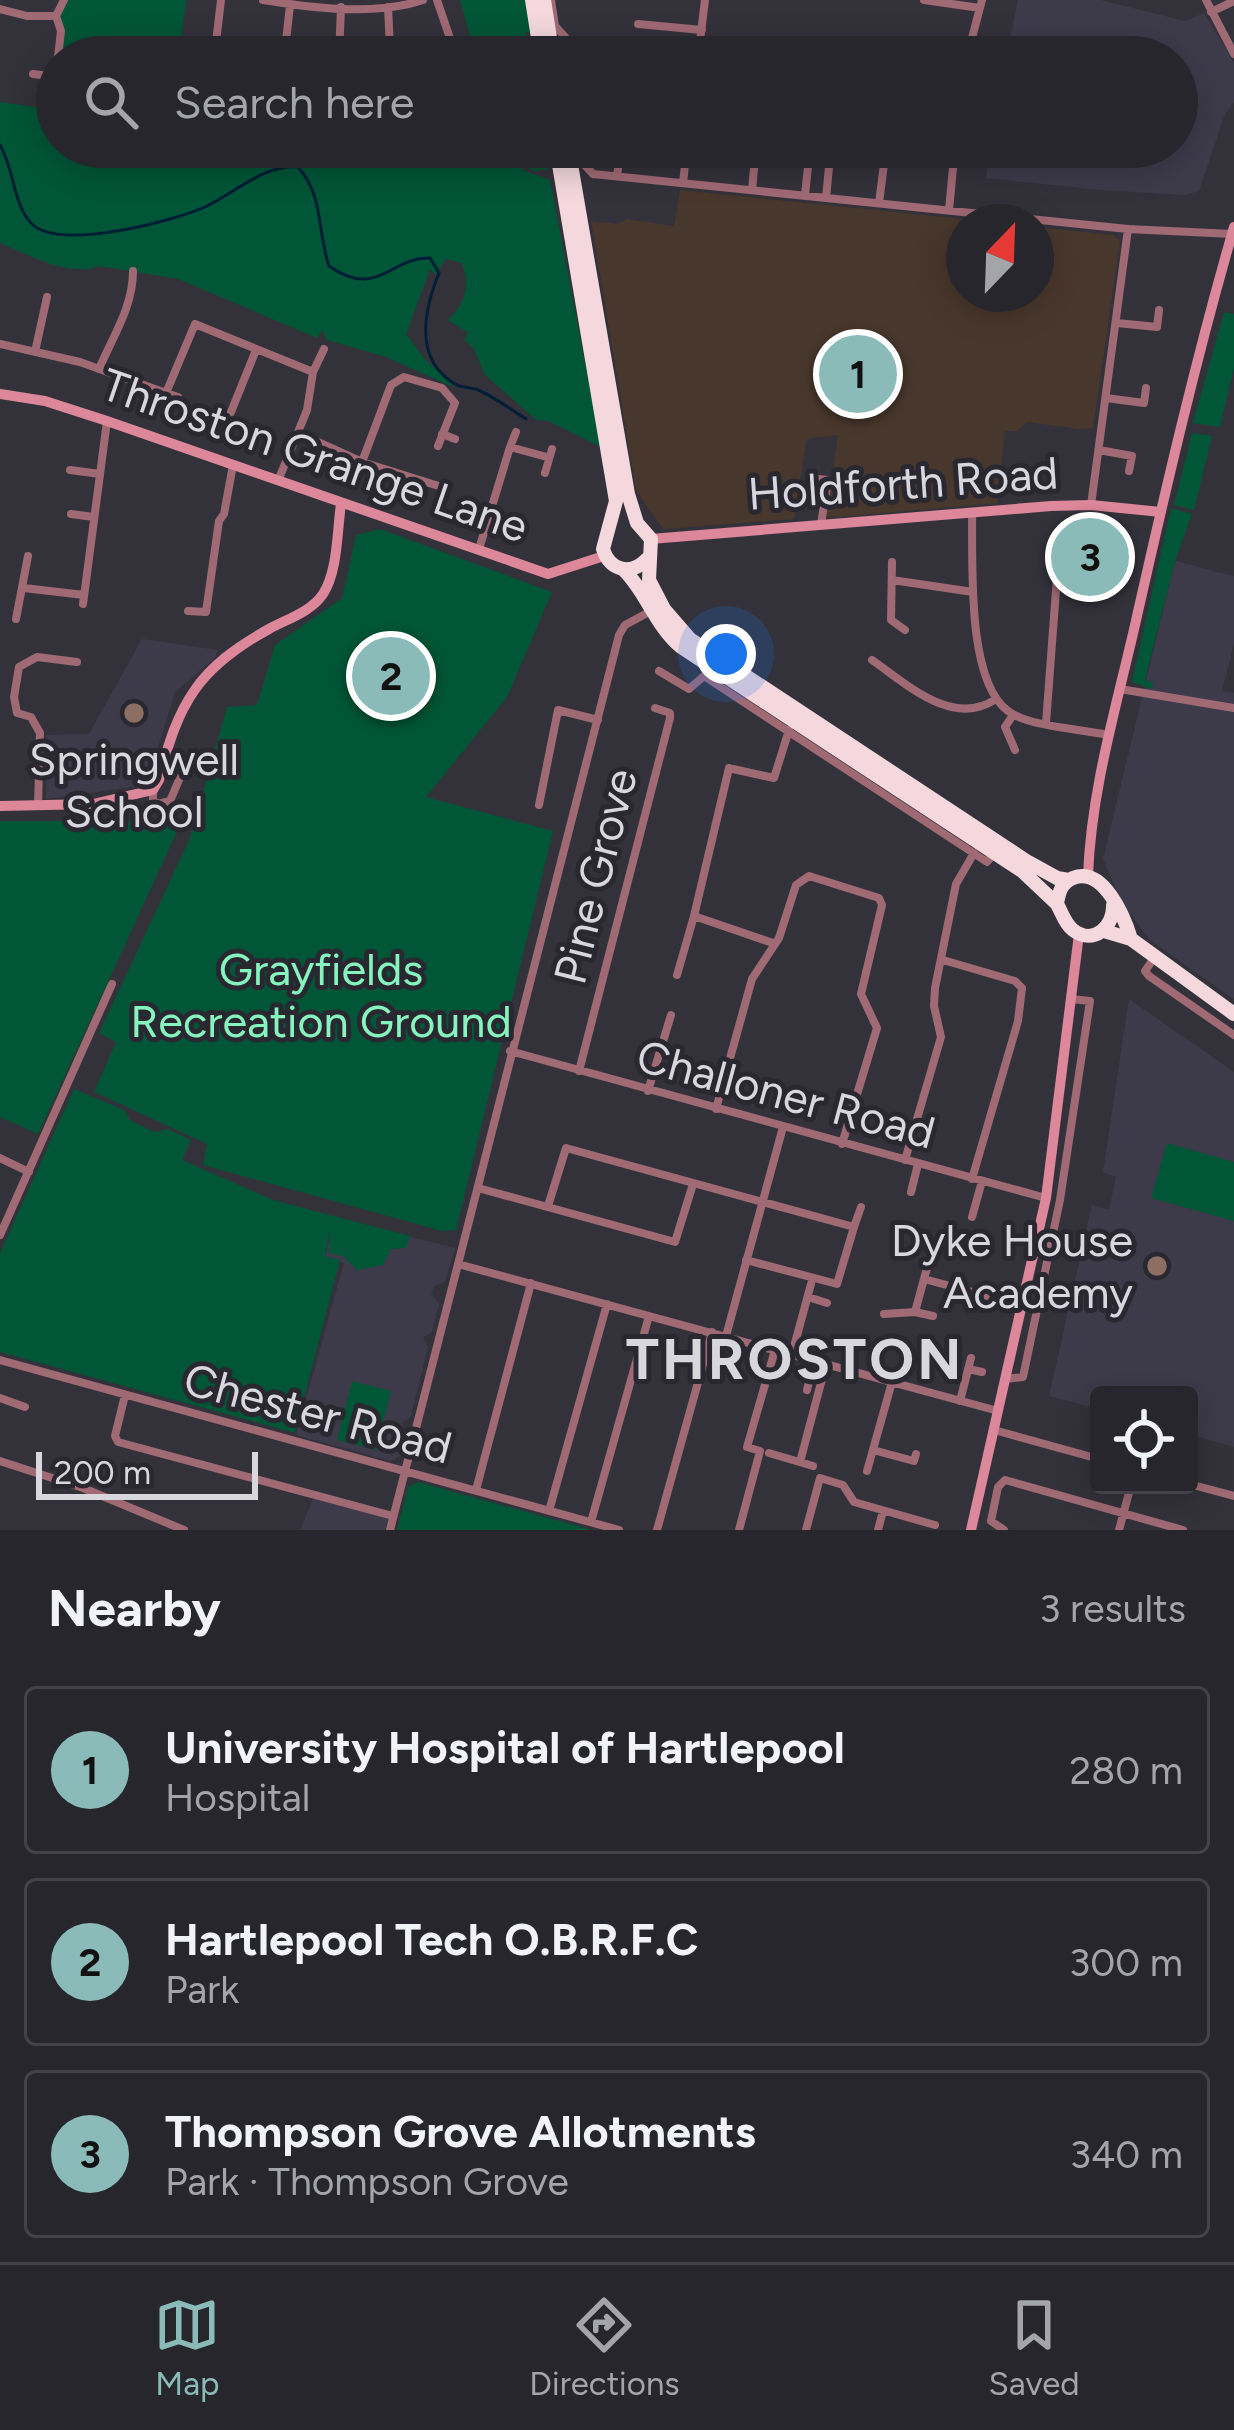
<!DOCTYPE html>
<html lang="en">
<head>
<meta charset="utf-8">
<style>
  :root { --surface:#26262c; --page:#2e2e34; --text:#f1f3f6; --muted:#a4a5a9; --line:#424348; --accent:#8bbbb9 }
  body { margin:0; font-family:Figtree,sans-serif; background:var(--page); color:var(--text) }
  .controls { position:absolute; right:36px; bottom:36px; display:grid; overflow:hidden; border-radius:12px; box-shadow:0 6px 30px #0003 }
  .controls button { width:108px; height:108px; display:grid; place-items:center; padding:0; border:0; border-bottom:3px solid var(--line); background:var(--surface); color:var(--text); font:60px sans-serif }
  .compass { position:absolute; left:946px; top:204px; width:108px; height:108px; border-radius:50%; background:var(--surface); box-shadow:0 6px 30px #0003; rotate:23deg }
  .scale { position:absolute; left:36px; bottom:30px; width:222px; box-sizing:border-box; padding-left:12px; border:6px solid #d8d7dd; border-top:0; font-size:33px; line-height:42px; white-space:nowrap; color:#d8d7dd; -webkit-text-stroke:9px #292831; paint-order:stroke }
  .you { position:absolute; left:726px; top:654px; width:42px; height:42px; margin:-30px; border:9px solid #fff; border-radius:50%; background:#1a73e8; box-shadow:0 0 0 18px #1a73e833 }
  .badge { display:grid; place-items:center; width:78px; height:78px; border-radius:50%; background:var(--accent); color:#111; font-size:39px; font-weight:700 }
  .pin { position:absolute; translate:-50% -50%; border:6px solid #fff; box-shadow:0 3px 12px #0006 }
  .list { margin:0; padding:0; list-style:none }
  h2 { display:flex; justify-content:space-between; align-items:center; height:156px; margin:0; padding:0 48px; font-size:51px }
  h2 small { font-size:39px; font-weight:400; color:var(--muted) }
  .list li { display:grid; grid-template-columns:78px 1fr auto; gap:36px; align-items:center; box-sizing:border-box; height:168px; margin:0 24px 24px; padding:0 24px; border:3px solid var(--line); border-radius:12px }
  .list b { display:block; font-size:45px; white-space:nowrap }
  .list p { margin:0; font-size:39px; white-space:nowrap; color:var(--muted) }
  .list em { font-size:39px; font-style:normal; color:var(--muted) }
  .icon { flex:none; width:66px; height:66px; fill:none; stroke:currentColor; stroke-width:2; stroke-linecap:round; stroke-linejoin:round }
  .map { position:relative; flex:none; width:1234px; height:1530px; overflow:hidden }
  .search { position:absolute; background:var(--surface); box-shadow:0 6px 30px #0003; left:36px; right:36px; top:36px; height:132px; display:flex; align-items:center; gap:30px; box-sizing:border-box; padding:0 42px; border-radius:66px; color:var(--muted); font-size:45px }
  .sheet { height:732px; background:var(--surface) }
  nav { display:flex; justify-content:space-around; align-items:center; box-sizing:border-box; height:168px; border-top:3px solid var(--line); background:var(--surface); font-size:33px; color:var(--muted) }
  nav a { display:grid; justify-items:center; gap:6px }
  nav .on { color:var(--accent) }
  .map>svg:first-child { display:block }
  .built { fill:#3d3b4a }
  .medical { fill:#48372c }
  .green { fill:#005637 }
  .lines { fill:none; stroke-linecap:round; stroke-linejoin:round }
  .stream { stroke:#001e35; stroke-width:3 }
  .street { stroke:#a06a75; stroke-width:8 }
  .secondary { stroke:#dd879a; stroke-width:10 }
  .highway { stroke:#f4d8dd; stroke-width:14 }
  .education-dot { fill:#8d6e63; stroke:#292831; stroke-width:4.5 }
  .labels { text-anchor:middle; stroke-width:10; stroke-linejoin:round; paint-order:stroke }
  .street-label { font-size:45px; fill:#d8d7dd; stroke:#292831 }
  .poi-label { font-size:45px; fill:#d8d7dd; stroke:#292831 }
  .park-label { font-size:45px; fill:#86f4be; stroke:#292831 }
  .district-label { font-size:57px; font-weight:bold; letter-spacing:3px; fill:#d8d7dd; stroke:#292831 }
</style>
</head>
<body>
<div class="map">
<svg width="1234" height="1530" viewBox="0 0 1234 1530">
  <rect width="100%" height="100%" fill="#33323b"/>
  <path class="built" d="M1018 0H1101L1185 21 1204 13 1234 63V102L1225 114 1199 191 1185 195 1100 190 986 178 991 147H1177V57H1006Z
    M1175 561 1234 576V643L1222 691 1234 693V999L1150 940 1122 903 1103 859Z
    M142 639 218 650 215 658 175 692 146 785 46 799V735L89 734Z
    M1129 999 1234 1072V1447L1189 1434V1395H1099V1409L1049 1396 1092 1205 1109 1210 1116 1177 1103 1172Z
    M335 1218 455 1248 445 1282 434 1286 431 1294 439 1303 432 1332 423 1338 428 1347 411 1416 402 1423 405 1434 400 1456 391 1461 296 1435 344 1263 325 1257Z
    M313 1499 389 1518 385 1530H300Z"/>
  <path class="medical" d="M680 190 993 222H964V294H1036V227L1114 235 1120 242 1093 428 1079 429 1027 422 1017 431H1005L997 503 826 518 838 435 807 439 794 519 663 529 636 490 591 221 617 224 627 219 674 226Z"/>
  <path class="green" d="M65 0H186L179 57H60L57 16Z
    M460 0H526L531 33 525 32 532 57H476Z
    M57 92V147H355L472 161 475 147H547L549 169 535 171 525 167 522 170 550 180 601 447 548 421 536 420 485 375 474 349 465 341 467 332 448 320C466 303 470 285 462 263L446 259 435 274 430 269 406 334 424 358 455 388 386 357 327 340 322 330 317 338 178 279 100 266C69 278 29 255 0 243V102L55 110Z
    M1224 312 1234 314V368L1220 427 1193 423Z
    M1192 433 1212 436 1194 510 1174 505Z
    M1171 508 1192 514 1175 561 1145 680 1153 683 1152 689 1132 682Z
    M380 529 552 592 507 697 426 797 553 831 456 1230 442 1231 203 1165 207 1144 94 1092 116 1042 99 1033 190 838 227 707 257 705 275 645 342 598 356 535Z
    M0 821H153L180 825 38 1134 0 1117Z
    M74 1089 124 1110 130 1120 154 1132 168 1129 191 1140 182 1160 273 1200 410 1236 406 1248 391 1249 383 1265 357 1270 343 1256 329 1253 330 1230 325 1256 340 1260 295 1433 0 1352V1253Z
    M1167 1143 1234 1162V1221L1151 1198Z
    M352 1381 391 1391 376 1450 337 1440Z
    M418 1482 592 1530H397L408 1487Z"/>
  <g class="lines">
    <path class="stream" d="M0 145C14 168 13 204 31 223 58 252 173 221 205 207 233 194 266 163 298 167 324 196 317 231 329 266 377 300 390 257 430 258L439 273C424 310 413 361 457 385 458 386 475 389 476 389 493 396 510 409 526 419"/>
    <path class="street" d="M263 0C312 8 375 16 423 0
      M437 0 456 56
      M551 0 555 26 565 37 574 57
      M924 0 980 8
      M1206 0 1234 54
      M388 7 390 48
      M0 9 27 16H56L64 0
      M1211 12 1234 1
      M56 16 61 31 58 57
      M638 24 702 30
      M286 41 290 5
      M215 51 221 0
      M339 57 341 7
      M698 57 705 0
      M758 57V52
      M967 57 982 0
      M33 74 56 77
      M55 92 57 70
      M576 147 579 159 593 174
      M593 174 1128 229 1232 234
      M617 176 621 147
      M683 183 687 147
      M752 190 756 148
      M805 195 809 157H830L826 198
      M879 203 884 164
      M949 210 955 147
      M1117 323 1157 327 1159 310
      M0 344 80 362 166 393 195 324 313 372
      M35 352 47 297
      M99 369C113 336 133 307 133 271
      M166 393 178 397
      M1106 398 1144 403 1146 388
      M231 412 256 350
      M298 433 362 462 442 487
      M442 434 455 439
      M510 447 516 432
      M1099 450 1132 456 1129 471
      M362 462 391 385 404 377 442 388 455 403 438 446
      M70 470 100 474
      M545 473 552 449
      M810 478 828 480 821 524
      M278 481 307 410 313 372 324 349
      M1091 505 1128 229
      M972 513C973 561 966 680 1008 711 1029 727 1082 729 1108 735
      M71 514 94 517
      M479 549 510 447 547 457
      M892 562 891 620 905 630
      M892 580 973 592
      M24 588 84 595
      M83 604 107 421
      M188 611 206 612 219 521 224 514 233 465
      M16 619 28 556
      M872 660C908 685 953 728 996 699
      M659 671 689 689 704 676 987 862 993 855
      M1120 689 1234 708
      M1013 715 1005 727 1015 750
      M1046 723 1057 577
      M729 768 694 916 773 943
      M733 769 774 778 789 730
      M153 790V800L158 804 170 801 190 754
      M539 805 558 710 598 720
      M38 806 40 733 31 717 17 713 14 697 19 667 37 657 77 662
      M1154 958 1145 971 1149 976 1234 1035
      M943 960 1015 981 1022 988 1018 1021 972 1179
      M677 975 694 916
      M510 1051 1046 1198
      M579 1071 670 718V713L655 708
      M648 1091 671 1015
      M716 1109 752 979 779 938 796 885 809 876 879 898 882 905 861 994 877 1028 842 1144
      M0 1158 29 1172
      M905 1160 941 1037 934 1006 935 988 956 884 974 853
      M478 1188 675 1242 693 1184
      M911 1192 918 1164
      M548 1206 566 1148 854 1227 861 1207
      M972 1217 982 1181
      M0 1235 112 984
      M746 1260 837 1284 854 1227
      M458 1264 998 1411
      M924 1279 1021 1305
      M808 1297 827 1303
      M915 1312 930 1257
      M884 1314 915 1312 933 1316
      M726 1336 783 1127
      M792 1354 811 1284
      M0 1360 619 1530
      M968 1369 982 1372
      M1005 1379 1023 1377 1060 1200 1090 1001 1071 999
      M807 1390 814 1361
      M125 1395 115 1436 118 1442 393 1516
      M0 1398 25 1407
      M960 1401 971 1358
      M994 1430 1099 1459
      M873 1450 914 1461 916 1454
      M769 1453 813 1466
      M0 1461 83 1488 184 1530
      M800 1462 826 1364
      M867 1471 892 1382
      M1189 1484 1234 1496
      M476 1490 531 1283
      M549 1511 607 1304
      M591 1522 649 1316
      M390 1530 619 635 625 625 651 611
      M657 1530 712 1332
      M739 1530 760 1451 747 1447 775 1350
      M806 1530 820 1478 843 1485 854 1502 935 1525
      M878 1530 883 1511
      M1004 1530 991 1521 998 1487 1005 1480 1183 1530
      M1119 1530 1131 1485"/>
    <path class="secondary" d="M0 394 45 401 107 421 548 574 604 556
      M651 539 1051 506 1091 505 1161 512
      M0 806 93 804 153 790 159 780C178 703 198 668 269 629 287 619 311 612 323 594 338 571 337 531 341 504
      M1088 876C1091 791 1116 708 1135 625 1165 492 1196 358 1234 227
      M971 1530 1046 1198 1079 934"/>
    <path class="highway" d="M532 0 541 57
      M544 0 553 57
      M556 147 616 501 603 549C610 571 631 576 647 559
      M568 147 628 494 637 523 651 539 649 580 664 609 690 639 1028 862 1057 878 1069 880
      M624 570C647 593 655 625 681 647L1022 871 1057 904
      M1113 905C1114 926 1094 946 1073 930 1065 924 1062 913 1057 904 1059 892 1061 883 1073 878 1103 866 1124 916 1131 939
      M1104 931 1131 939 1234 1014"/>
  </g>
  <g class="education-dot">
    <circle cx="134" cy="713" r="12"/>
    <circle cx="1157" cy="1266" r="12"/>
  </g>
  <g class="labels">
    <g class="street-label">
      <text transform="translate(315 455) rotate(19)" y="16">Throston Grange Lane</text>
      <text transform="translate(903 483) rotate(-4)" y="16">Holdforth Road</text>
      <text transform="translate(595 876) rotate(-76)" y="16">Pine Grove</text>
      <text transform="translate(786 1094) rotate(15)" y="16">Challoner Road</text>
      <text transform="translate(318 1413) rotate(15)" y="16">Chester Road</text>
    </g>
    <g class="poi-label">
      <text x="134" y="775">Springwell<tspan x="134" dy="52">School</tspan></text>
      <text x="1133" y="1256" text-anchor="end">Dyke House<tspan x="1133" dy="52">Academy</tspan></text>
    </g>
    <g class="park-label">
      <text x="321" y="985">Grayfields<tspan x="321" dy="52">Recreation Ground</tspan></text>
    </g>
    <g class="district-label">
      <text x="795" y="1379">THROSTON</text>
    </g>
  </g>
</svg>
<div class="controls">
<button><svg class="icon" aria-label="locate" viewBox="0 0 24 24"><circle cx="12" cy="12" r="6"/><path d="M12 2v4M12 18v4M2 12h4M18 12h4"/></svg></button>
</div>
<svg class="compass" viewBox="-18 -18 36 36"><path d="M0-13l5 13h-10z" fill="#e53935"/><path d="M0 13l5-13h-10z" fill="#a4a5a9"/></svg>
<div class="scale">200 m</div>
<div class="you"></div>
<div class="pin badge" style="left:858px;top:374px">1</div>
<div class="pin badge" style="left:391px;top:676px">2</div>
<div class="pin badge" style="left:1090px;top:557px">3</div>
<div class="search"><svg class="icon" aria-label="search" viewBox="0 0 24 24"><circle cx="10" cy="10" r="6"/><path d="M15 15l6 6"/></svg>Search here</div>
</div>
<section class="sheet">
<h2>Nearby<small>3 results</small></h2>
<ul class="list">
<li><span class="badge">1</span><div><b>University Hospital of Hartlepool</b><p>Hospital</p></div><em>280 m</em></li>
<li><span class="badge">2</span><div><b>Hartlepool Tech O.B.R.F.C</b><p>Park</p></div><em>300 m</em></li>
<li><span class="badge">3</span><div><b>Thompson Grove Allotments</b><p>Park · Thompson Grove</p></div><em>340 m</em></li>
</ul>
</section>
<nav>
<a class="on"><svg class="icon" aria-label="map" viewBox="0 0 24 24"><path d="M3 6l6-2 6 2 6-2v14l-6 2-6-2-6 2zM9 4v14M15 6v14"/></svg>Map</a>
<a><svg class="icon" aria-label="directions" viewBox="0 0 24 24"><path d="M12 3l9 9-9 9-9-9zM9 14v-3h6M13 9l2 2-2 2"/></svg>Directions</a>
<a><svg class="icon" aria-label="saved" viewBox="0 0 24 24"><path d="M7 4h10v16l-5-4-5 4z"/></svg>Saved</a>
</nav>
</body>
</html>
